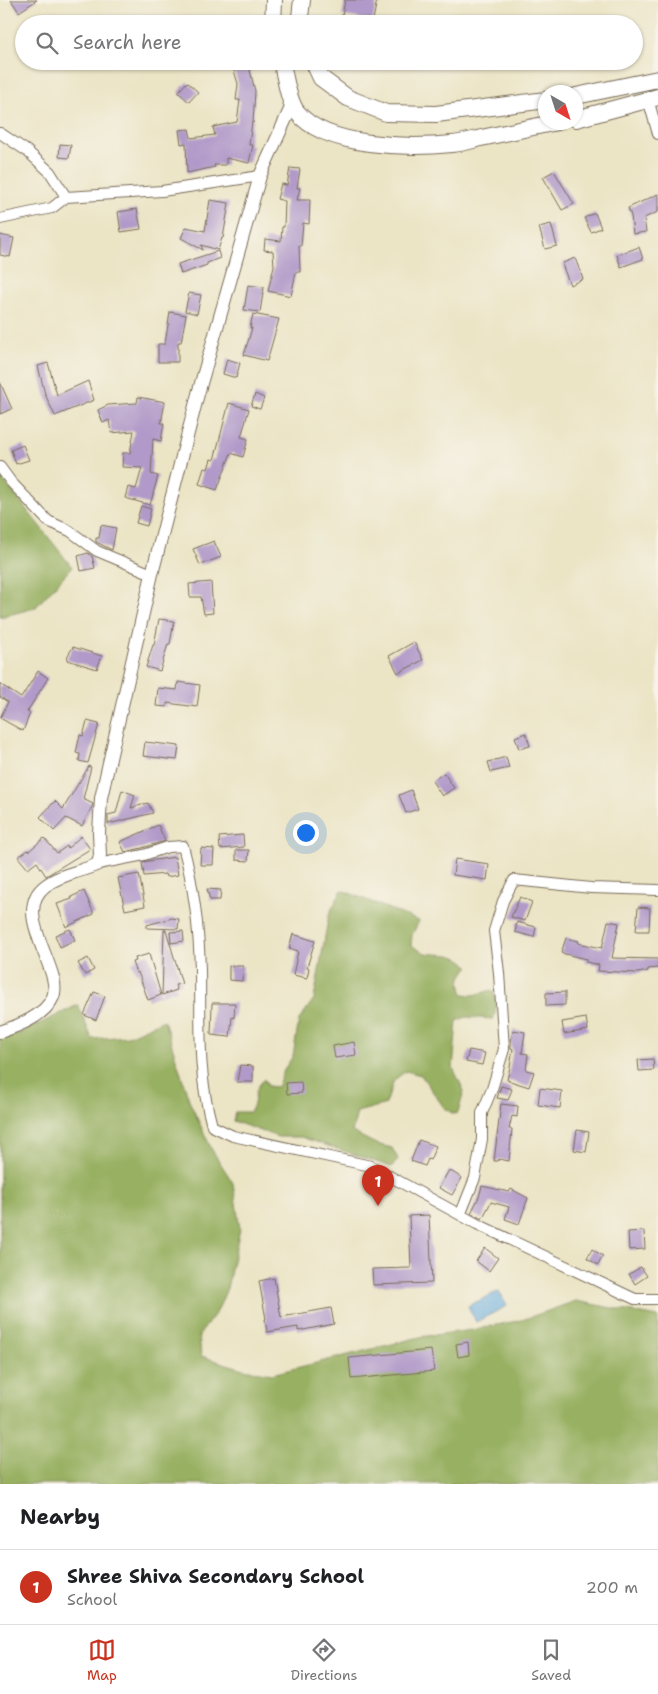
<!DOCTYPE html>
<html lang="en">
<head>
<meta charset="utf-8">
<style>
  :root { --surface:#fff; --page:#f2f2f2; --text:#202124; --muted:#757577; --line:#e0e0e0; --accent:#c8321e }
  body { margin:0; font-family:"Shantell Sans",sans-serif; background:var(--page); color:var(--text) }
  .compass { position:absolute; left:538px; top:85px; width:45px; height:45px; border-radius:50%; background:var(--surface); box-shadow:0 1px 4px #0004; rotate:141deg }
  .you { position:absolute; left:305px; top:832px; width:18px; height:18px; margin:-12px; border:4px solid #fff; border-radius:50%; background:#1a73e8; box-shadow:0 0 0 8px #1a73e833 }
  .badge { display:grid; place-items:center; width:32px; height:32px; border-radius:50%; background:var(--accent); color:#fff; font-size:16px; font-weight:700 }
  .pin { position:absolute; translate:-50% -41px; filter:drop-shadow(0 1px 2px #0008) }
  .pin::after { content:''; position:absolute; top:26px; width:18px; height:15px; background:inherit; clip-path:polygon(0 0,100% 0,50% 100%) }
  .list { margin:0; padding:0; list-style:none }
  h2 { display:flex; justify-content:space-between; align-items:center; height:65px; margin:0; padding:0 20px; font-size:21px }
  h2 small { font-size:16px; font-weight:400; color:var(--muted) }
  .list li { display:grid; grid-template-columns:32px 1fr auto; gap:15px; align-items:center; box-sizing:border-box; height:75px; padding:0 20px; border-top:1px solid var(--line) }
  .list b { display:block; font-size:19px; white-space:nowrap }
  .list p { margin:0; font-size:16px; white-space:nowrap; color:var(--muted) }
  .list em { font-size:16px; font-style:normal; color:var(--muted) }
  .icon { flex:none; width:28px; height:28px; fill:none; stroke:currentColor; stroke-width:2; stroke-linecap:round; stroke-linejoin:round }
  .map { position:relative; flex:none; width:658px; height:1484px; overflow:hidden }
  .search { position:absolute; background:var(--surface); box-shadow:0 1px 4px #0004; left:15px; right:15px; top:15px; height:55px; display:flex; align-items:center; gap:12px; box-sizing:border-box; padding:0 18px; border-radius:28px; color:var(--muted); font-size:19px }
  .sheet { height:140px; background:var(--surface) }
  nav { display:flex; justify-content:space-around; align-items:center; box-sizing:border-box; height:70px; border-top:1px solid var(--line); background:var(--surface); font-size:14px; color:var(--muted) }
  nav a { display:grid; justify-items:center; gap:2px }
  nav .on { color:var(--accent) }
  .map>svg:first-child { display:block }
  .forest { fill:#98b062; stroke:#6a6d40 }
  .water { fill:#66abdb; stroke:#506a7c }
  .building { fill:#b19ac9 }
  .lines { fill:none; stroke-linecap:round; stroke-linejoin:round }
  .minor-casing { stroke:#796b58; stroke-width:12 }
  .tertiary-casing { stroke:#796b58; stroke-width:14 }
  .primary-casing { stroke:#796b58; stroke-width:18 }
  .minor { stroke:#fff; stroke-width:10 }
  .tertiary { stroke:#fff; stroke-width:12 }
  .primary { stroke:#fff; stroke-width:16 }
</style>
</head>
<body>
<div class="map">
<svg width="658" height="1484" viewBox="0 0 658 1484">
  <rect width="100%" height="100%" fill="#f7f3e8"/>
  <filter id="ink" filterUnits="userSpaceOnUse"><feTurbulence type="fractalNoise" baseFrequency=".02" numOctaves="2"/><feDisplacementMap in="SourceGraphic" scale="10" xChannelSelector="R" yChannelSelector="G"/><feConvolveMatrix kernelMatrix="1 2 1 2 8 2 1 2 1" color-interpolation-filters="sRGB"/></filter>
  <filter id="wash" filterUnits="userSpaceOnUse"><feTurbulence type="fractalNoise" baseFrequency=".0096" numOctaves="4" result="noise"/><feDisplacementMap in="SourceGraphic" scale="20" xChannelSelector="R" yChannelSelector="G"/><feGaussianBlur stdDeviation="1.12" result="paint"/><feColorMatrix in="noise" values="0 0 0 0 0 0 0 0 0 0 0 0 0 0 0 0 0 1.4 0 .05"/><feComposite in="paint" operator="in"/></filter>
  <g filter="url(#wash)">
    <rect width="100%" height="100%" fill="#ebe4c5"/>
    <path class="forest" d="M0 476 72 567 35 608 0 617Z
      M342 890 419 921 412 935 411 945C416 948 421 952 426 953 443 956 455 951 469 966 460 977 458 980 463 994L474 995 492 990C497 997 497 1011 493 1019L466 1017 457 1021 453 1068 464 1091 458 1113 454 1114 445 1109 421 1075 406 1071 394 1080 386 1104 357 1112 352 1132 376 1144 392 1148 398 1159 392 1167 301 1137H278L233 1121 235 1112H250C259 1099 250 1094 264 1079L268 1086 277 1087 285 1068 293 1056 299 1020 314 999 329 914Z
      M78 1005 92 1039 128 1036 164 1020 190 1103 212 1150 233 1183 240 1229 227 1288 218 1310 199 1335 201 1356 243 1369 272 1374 420 1337 472 1330 522 1320 576 1301 658 1317V1484H0V1031L18 1034Z"/>
    <path class="water" d="M499 1291 507 1306 476 1322 468 1306Z"/>
    <g id="blocks">
      <path class="building" d="M11 0H37L19 12Z
        M345 0H377L373 20 342 16Z
        M249 66 255 91 253 123 252 122 249 145H253L249 163 226 158V165H214L215 167 187 173 186 143 181 144 179 130 189 129 191 138 215 135 213 127 237 122 240 100H236L238 84 234 70Z
        M187 82 198 92 189 102 178 92Z
        M60 144 71 145 69 158 59 157Z
        M290 168 300 169 297 188H300L297 200H310L309 224 303 223 301 246H299L300 272H296L291 296 268 291 274 266 273 251 264 250 265 239 281 241 282 227H284L285 201 277 199 281 184 287 185Z
        M554 171 574 204 562 210 543 177Z
        M658 194V212L644 218 646 232 633 234 631 216 628 208Z
        M210 200 229 203 223 238H222L218 250 201 245 203 250 181 238 186 227 205 231Z
        M137 209 141 229 121 232 118 212Z
        M595 213 601 228 591 232 584 218Z
        M551 224 557 246 545 249 539 227Z
        M0 235 14 238 10 257 0 255Z
        M639 247 643 259 621 267 617 255Z
        M218 251 220 258 207 263V265L181 274 178 264Z
        M575 258 583 279 570 285 563 267V263Z
        M248 285 264 287 260 312 244 310Z
        M189 293 201 295 197 314 185 311Z
        M170 312 186 315 181 342H178V362H158V344H165Z
        M253 314 279 319 267 361 244 355 252 328H250Z
        M227 359 240 363 236 378 223 374Z
        M48 363 57 395 88 381 94 400 55 416 45 394 38 366Z
        M0 382 12 409 0 414Z
        M255 394 264 398 260 409 251 406Z
        M138 397 165 402 161 423H164L161 441 153 439 151 474 158 476 150 505 125 498 128 487 136 489 142 468 122 467 123 453H130L134 431 111 433 109 420 103 423 98 410 108 405 137 403Z
        M229 403 249 409 241 437 248 439 243 457 231 453 217 490 199 484 204 468 208 469 211 459 214 460Z
        M23 445 29 460 16 464 11 450Z
        M141 506 151 509 147 526 136 523Z
        M101 525 116 528 112 550 96 542V538H99Z
        M214 541 221 557 200 565 193 549Z
        M88 553 92 556 95 568 81 571 78 556Z
        M211 582 213 613 204 614 201 597H190L189 584Z
        M159 619 174 621 170 644H168L160 671 146 667 153 645H154Z
        M414 642 423 660 398 673 389 656Z
        M73 647 102 656 97 669 67 660 68 655Z
        M38 671 48 678 27 712 30 713 23 731 0 718 8 702 0 697V684L21 698Z
        M178 682 200 685 197 707 167 703V707L156 706 158 688 177 690Z
        M87 721 99 724 88 763 79 761 80 754 76 753 80 735 83 736Z
        M526 733 530 746 519 749 515 737Z
        M145 742 179 746 177 760 143 756Z
        M506 757 509 768 491 772 488 762Z
        M89 766 91 767 83 799 93 804 92 807 82 826 66 818 54 831 40 817 55 801 63 809Z
        M444 773 454 788 442 796 432 781Z
        M122 790 135 795 131 808 148 803 153 813 108 824V815L116 813Z
        M411 790 418 809 406 813 399 795Z
        M158 825 165 841 142 848 125 852 120 842Z
        M243 835 244 847 220 849 219 837Z
        M81 836 90 849 46 876 37 862 28 869 18 857 28 850 29 851 44 838 57 853 67 846 68 848Z
        M201 848 214 849 213 865H200Z
        M236 850H249L248 861 236 860Z
        M175 857 178 875 166 877 165 874 144 876 142 862Z
        M455 859 489 864 487 880 453 875Z
        M139 874 145 906 125 910 118 878Z
        M207 889 221 890 220 900H210Z
        M84 891 94 914 66 927 57 904 72 899 71 897Z
        M520 897 532 902 525 921 511 917Z
        M638 907 650 908 649 931H636Z
        M172 918 179 919 178 929 147 928V925Z
        M608 921 619 923 612 958 658 959V968L648 969V971L638 973 598 971 599 965 586 962V959L561 953 566 938 579 941 578 943 602 948Z
        M517 922 536 927 534 937 515 932Z
        M70 929 75 940 60 947 55 935Z
        M164 930H166L182 984 175 985 177 990 162 995Z
        M183 931 184 941 171 943 170 932Z
        M293 934 315 941 307 967 309 968 307 978 293 975 298 951 289 948Z
        M149 954 161 995 148 1000 138 972 136 973 132 962 136 961 135 958Z
        M88 958 94 970 85 975 78 963Z
        M229 966H243L242 981 229 980Z
        M94 992 105 996 96 1020 84 1015Z
        M565 992V1005L546 1006V993Z
        M212 1003H235L234 1018 232 1017 230 1037 211 1035Z
        M586 1018 588 1030 564 1034 562 1022Z
        M513 1030 525 1032 522 1053 528 1054 526 1070 534 1072 529 1087 507 1080 510 1067 513 1049 511 1048V1043Z
        M354 1042 356 1055 335 1058 333 1046Z
        M469 1050 485 1053 482 1065 466 1062Z
        M653 1059 654 1070 639 1071 638 1060Z
        M240 1065 253 1066V1082H237Z
        M301 1082 302 1093 287 1094 286 1083Z
        M501 1086 512 1089 508 1100 497 1098Z
        M540 1088 562 1091 560 1108 538 1105Z
        M501 1104 518 1106 517 1117 512 1116 509 1129H512L509 1161 499 1159 498 1161H494Z
        M577 1130 589 1132 586 1152 574 1150Z
        M419 1140 436 1146 430 1160 428 1159 425 1166 411 1161Z
        M449 1170 462 1178 452 1195 439 1188Z
        M482 1186 509 1192 511 1189 528 1198 519 1224 505 1219 509 1207 491 1202 482 1219 471 1213 479 1197Z
        M429 1215 432 1283 373 1285 372 1269 411 1268 409 1216Z
        M644 1231 645 1249 629 1250 628 1232Z
        M485 1248 498 1258 489 1271 476 1261Z
        M592 1249 603 1256 598 1265 587 1258Z
        M641 1267 647 1276 635 1284 629 1274Z
        M274 1278 281 1317 331 1308 334 1324 298 1331V1327L267 1332 265 1319H266L259 1281Z
        M468 1342 469 1355 458 1357 456 1344Z
        M431 1350 434 1371 351 1379 349 1358Z"/>
    </g>
  </g>
  <g filter="url(#ink)">
    <use href="#blocks" fill-opacity="0" stroke="#796b58" stroke-width="1"/>
    <g class="lines">
      <g class="minor-casing">
        <path id="minor" d="M648 99 658 134
          M0 133 27 151 50 172 66 197
          M0 219 52 208 66 197 162 191 260 176
          M0 467 11 482 48 521 70 531 97 551 152 574
          M98 864 144 855 168 847 183 846C194 887 199 928 200 970 201 1025 197 1072 212 1126L233 1136 371 1166 477 1224 635 1299H658
          M461 1213 475 1178 482 1139V1113L492 1089 504 1049 499 973 494 931 503 901 514 880 591 888 658 890"/>
      </g>
      <g class="tertiary-casing">
        <path id="tertiary" d="M0 1032C18 1026 45 1016 53 997 64 971 10 913 45 886 60 874 81 872 98 864L100 855 99 833 101 798 152 574 198 394 260 176 293 103"/>
      </g>
      <g class="primary-casing">
        <path id="primary" d="M273 24 274 0
          M302 24 300 17 302 0
          M281 61C286 77 287 99 297 112 325 148 411 148 452 144 464 143 475 139 486 137 509 132 533 127 557 122
          M313 61 321 78 348 98 386 113 436 114 546 100
          M576 96 658 79
          M576 119 658 97"/>
      </g>
      <use href="#minor" class="minor"/>
      <use href="#tertiary" class="tertiary"/>
      <use href="#primary" class="primary"/>
    </g>
  </g>
</svg>
<svg class="compass" viewBox="-18 -18 36 36"><path d="M0-13l5 13h-10z" fill="#e53935"/><path d="M0 13l5-13h-10z" fill="#757577"/></svg>
<div class="you"></div>
<div class="pin badge" style="left:378px;top:1206px">1</div>
<div class="search"><svg class="icon" aria-label="search" viewBox="0 0 24 24"><circle cx="10" cy="10" r="6"/><path d="M15 15l6 6"/></svg>Search here</div>
</div>
<section class="sheet">
<h2>Nearby<small></small></h2>
<ul class="list">
<li><span class="badge">1</span><div><b>Shree Shiva Secondary School</b><p>School</p></div><em>200 m</em></li>
</ul>
</section>
<nav>
<a class="on"><svg class="icon" aria-label="map" viewBox="0 0 24 24"><path d="M3 6l6-2 6 2 6-2v14l-6 2-6-2-6 2zM9 4v14M15 6v14"/></svg>Map</a>
<a><svg class="icon" aria-label="directions" viewBox="0 0 24 24"><path d="M12 3l9 9-9 9-9-9zM9 14v-3h6M13 9l2 2-2 2"/></svg>Directions</a>
<a><svg class="icon" aria-label="saved" viewBox="0 0 24 24"><path d="M7 4h10v16l-5-4-5 4z"/></svg>Saved</a>
</nav>
</body>
</html>
